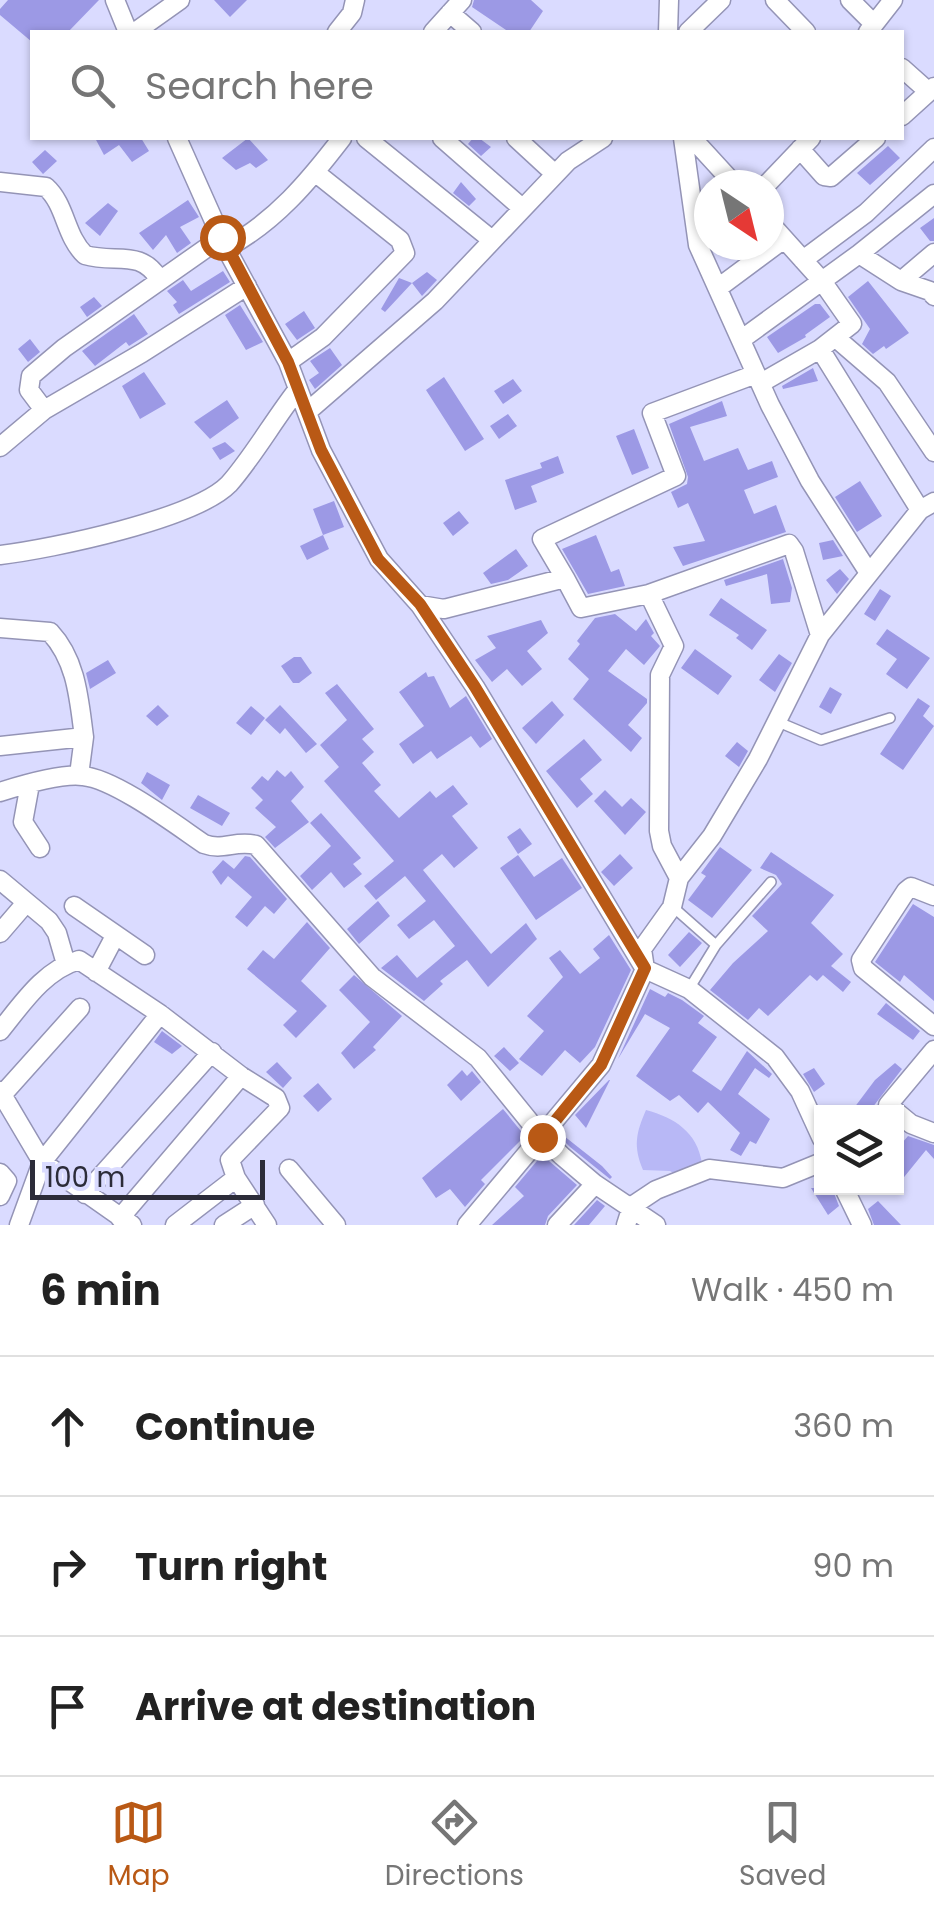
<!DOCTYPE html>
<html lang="en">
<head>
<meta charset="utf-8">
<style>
  :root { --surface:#fff; --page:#f2f2f2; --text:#222; --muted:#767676; --line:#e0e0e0; --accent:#b95915 }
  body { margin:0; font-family:Poppins,sans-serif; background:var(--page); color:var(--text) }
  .controls { position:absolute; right:30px; bottom:30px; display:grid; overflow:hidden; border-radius:0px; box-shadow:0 2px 8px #0004 }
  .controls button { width:90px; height:90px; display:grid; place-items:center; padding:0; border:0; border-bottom:2px solid var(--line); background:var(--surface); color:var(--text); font:50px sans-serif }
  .compass { position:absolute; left:694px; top:170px; width:90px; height:90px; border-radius:50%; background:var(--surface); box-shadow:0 2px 8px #0004; rotate:145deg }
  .scale { position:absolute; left:30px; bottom:25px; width:235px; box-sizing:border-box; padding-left:10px; border:5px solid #2c2c39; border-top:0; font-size:28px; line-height:35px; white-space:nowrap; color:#2c2c39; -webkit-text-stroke:8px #dadbff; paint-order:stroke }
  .stop { position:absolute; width:30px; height:30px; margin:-22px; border:8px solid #b95915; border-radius:50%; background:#fff }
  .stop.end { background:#b95915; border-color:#fff; box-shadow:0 2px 10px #0008 }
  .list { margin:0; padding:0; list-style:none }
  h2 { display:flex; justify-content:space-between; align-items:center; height:130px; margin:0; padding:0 40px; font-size:42px }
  h2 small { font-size:32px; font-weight:400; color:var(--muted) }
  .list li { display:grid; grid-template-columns:65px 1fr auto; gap:30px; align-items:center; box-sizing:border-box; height:140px; padding:0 40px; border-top:2px solid var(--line) }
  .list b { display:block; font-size:38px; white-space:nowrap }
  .list em { font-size:32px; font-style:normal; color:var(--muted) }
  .icon { flex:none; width:55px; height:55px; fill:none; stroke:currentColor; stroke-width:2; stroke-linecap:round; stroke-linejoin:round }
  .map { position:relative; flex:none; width:934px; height:1225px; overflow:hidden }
  .search { position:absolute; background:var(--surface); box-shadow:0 2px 8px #0004; left:30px; right:30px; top:30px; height:110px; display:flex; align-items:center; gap:25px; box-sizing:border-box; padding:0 35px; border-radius:0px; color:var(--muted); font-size:38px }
  .sheet { height:550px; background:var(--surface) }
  nav { display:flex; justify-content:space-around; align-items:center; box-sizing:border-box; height:140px; border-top:2px solid var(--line); background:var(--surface); font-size:28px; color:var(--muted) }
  nav a { display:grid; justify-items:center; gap:5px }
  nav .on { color:var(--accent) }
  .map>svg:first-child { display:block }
  .water { fill:#b8b8f6 }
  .building { fill:#9c99e5 }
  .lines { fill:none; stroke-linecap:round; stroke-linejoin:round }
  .service-casing { stroke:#9494b6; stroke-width:12 }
  .minor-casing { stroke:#9494b6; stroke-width:21 }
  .service { stroke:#fff; stroke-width:9 }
  .minor { stroke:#fff; stroke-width:18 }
  .route { stroke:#b95915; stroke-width:12 }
</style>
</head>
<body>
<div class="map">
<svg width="934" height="1225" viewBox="0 0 934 1225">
  <rect width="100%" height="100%" fill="#dadbff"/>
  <path class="water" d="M646 1110C675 1118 697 1132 702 1163L679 1176 670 1171 643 1170C633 1146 636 1133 646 1110Z"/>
  <path class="building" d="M8 0H99L68 32H32V42L0 15V9Z
    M214 0H247L230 17Z
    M474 0H531L543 11 529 32H509L472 7Z
    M95 138H141L149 151 132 162 119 145 104 155Z
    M248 138 268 160 256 168 250 163 236 170 222 158Z
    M473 138H479L491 147 481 156 468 144Z
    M888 146 900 158 870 185 857 173Z
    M45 150 57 161 43 174 32 162Z
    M461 182 476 199 469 206 453 193Z
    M188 200 199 217 180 227 191 243 177 253 166 235 153 250 139 233Z
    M108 203 118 211 100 236 85 223Z
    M934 218V241H930L920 228Z
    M223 271 230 282 179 314 173 305 177 302 167 291 183 280 191 291Z
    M427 272 437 280 422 296 412 283Z
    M399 278 412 283 385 312 381 309Z
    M868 281 909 333 886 349 884 346 873 354 862 344 870 329 848 297Z
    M94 297 102 306 87 317 80 307Z
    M815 304H820L830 317 805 335 806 337 778 353 767 337Z
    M240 305 263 342 246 350 225 315Z
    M304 311 315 328 297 340 285 324Z
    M134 314 148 334 129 346 126 342 95 366 82 351Z
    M30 339 40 352 28 362 18 349Z
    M330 348 342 365 315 389 309 380 319 373 310 361Z
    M813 368 818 381 783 389 782 386Z
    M144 372 166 404 140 419 122 386Z
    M444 377 484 439 465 451 426 390Z
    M513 379 522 391 503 404 494 391Z
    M227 400 239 418 210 439 194 422Z
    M722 401 727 416 690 427 704 461 738 448 748 470 772 461 778 477 744 490 754 514 776 505 786 532 683 566 673 547 705 541 688 503 678 508 671 492 687 484 688 477 669 424Z
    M508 414 517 426 499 439 490 426Z
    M634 429 649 468 632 475 616 436Z
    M225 442 235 451 220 460 212 448Z
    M558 456 564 473 531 486 537 502 515 510 505 480 542 468 540 463Z
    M860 481 882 516 857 532 835 497Z
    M334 501 344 527 323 535 313 509Z
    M459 511 469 523 453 536 443 523Z
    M323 535 329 549 307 560 300 546Z
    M596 535 611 572 619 569 625 586 588 594 562 549Z
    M833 540 843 556 823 560 819 543Z
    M516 549 528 566 508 580 491 584 483 573Z
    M783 559 792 588 790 602 771 604 767 574 726 586 724 580Z
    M840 569 849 579 837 594 826 580Z
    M880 589 891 596 875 621 864 614Z
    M721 598 767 630 752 650 736 638 739 635 709 615Z
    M615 614 636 631 646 619 654 633 651 636 660 646 644 665 626 649 608 671 647 699V703L628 725 642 738 631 752 573 699 589 679 568 659 580 644 577 641 595 618Z
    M541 620 548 633 527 651 542 669 522 686 507 669 492 682 475 660 496 648 487 636Z
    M887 629 930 658 907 689 886 674 897 659 876 644Z
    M695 649 732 676 718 695 681 668Z
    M779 654 792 663 775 692 759 680Z
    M294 657H301L312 673 299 683H293L281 666Z
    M108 660 116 673 90 689 86 673Z
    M426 672 428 677 434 676 450 708 466 696 492 739 480 748 471 736 437 759 431 751 413 764 399 744 424 726 399 692Z
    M337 684 374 729 362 739 374 752 362 763 381 785 374 791 399 818 430 791 436 798 453 785 468 804 452 816 478 848 454 868 442 854 423 870 491 954 526 923 537 939 488 987 467 960 440 981 443 984 424 1001 381 968 397 955 417 978 455 946 434 920 409 939 397 925 426 901 405 876 376 900 364 886 394 861 324 781 339 767 320 745 347 720 325 693Z
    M830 687 842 694 831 714 819 707Z
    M918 698 930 706 923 716 934 726 903 770 880 754Z
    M552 701 564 715 536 744 522 728Z
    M158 705 169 716 157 726 146 716Z
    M280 705 317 744 306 753 285 728 280 734 265 720Z
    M251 706 265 718 251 735 236 723Z
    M584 739 602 760 580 779 593 794 577 808 546 771Z
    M737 742 748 751 739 767 725 756Z
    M277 770 285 777 291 771 304 787 291 801 309 822 275 848 265 837 276 827 255 808 263 800 251 788 262 776 268 781Z
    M147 772 170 785 162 800 141 783Z
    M605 790 622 807 631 798 646 812 625 835 594 801Z
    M198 795 230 813 222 826 190 808Z
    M321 813 361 858 353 864 362 874 344 888 331 872 312 890 300 876 331 846 310 823Z
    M520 828 532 844 518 854 507 837Z
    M720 847 752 870 712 918 688 900 706 876 701 873Z
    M771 852 834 895 811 923 843 954 831 966 851 982 843 992 823 975 817 981 810 975 768 1016 759 1008 748 1020 710 990 733 963 768 931 752 916 782 884 776 875 760 868Z
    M620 854 633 868 614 886 601 872Z
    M518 855 534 877 562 858 582 888 536 920 500 868Z
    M245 856 250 857 287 899 274 914 265 906 247 927 235 917 252 897 228 876 221 885 212 872 223 860 234 869Z
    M378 901 390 916 359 944 347 929Z
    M913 904 934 917V1001L904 975 900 982 875 962Z
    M307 922 330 948 301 981 327 1006 296 1038 283 1025 297 1011 247 969 263 950 274 959Z
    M689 932 702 943 680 967 668 955Z
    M609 935 631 970 595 1047 580 1063 565 1050 542 1076 519 1059 544 1031 527 1016 563 977 549 958 560 950 580 974 600 958 593 949Z
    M354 975 402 1016 373 1047 376 1050 354 1069 341 1053 370 1022 339 990Z
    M650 989 665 997 668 993 682 1000 704 1016 698 1023 717 1037 692 1071 721 1091 747 1051 772 1074 769 1078 755 1068 738 1094 770 1119 756 1144 750 1141 741 1156 730 1150 740 1133 708 1102 698 1113 679 1095 670 1101 636 1076 670 1028 645 1014 618 1059Z
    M886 1003 920 1031 913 1040 877 1014Z
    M162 1031 182 1046 172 1054 154 1042Z
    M504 1047 519 1063 510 1071 494 1056Z
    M277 1062 292 1078 283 1088 266 1072Z
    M895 1063 902 1069 869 1112H851L875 1080Z
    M814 1068 825 1084 814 1092 803 1074Z
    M462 1070 467 1076 472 1071 481 1082 461 1101 447 1085Z
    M609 1080H610L586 1128 575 1115Z
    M318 1083 332 1099 318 1112 303 1096Z
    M503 1109 525 1136 481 1180 485 1184 465 1207 450 1189 436 1198 422 1178Z
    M564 1136 602 1166 612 1177 610 1179 570 1147 562 1139Z
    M908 1136 934 1145V1159L926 1150 896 1187V1150Z
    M542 1155 577 1185 548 1216 545 1225H492L524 1196 515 1187Z
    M811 1188H832L839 1206 828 1215Z
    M597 1200 605 1206 589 1225H574Z
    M878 1201 901 1225H874L868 1209Z"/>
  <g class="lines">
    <g class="service-casing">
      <path id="service" d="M776 721 821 740 890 718
        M673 907 716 945
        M689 989 716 945 771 882"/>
    </g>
    <g class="minor-casing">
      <path id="minor" d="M115 0 128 32
        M775 0 806 32
        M850 0 874 24
        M450 13 472 32
        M135 32 180 0
        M337 32 352 13 355 0
        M433 32 462 0
        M668 32 669 0
        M688 32 721 0
        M868 32 893 0
        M902 68 929 92
        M902 116 934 87
        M177 138 226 248 288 362 321 450 379 559 420 605 475 687 645 969 689 989 775 1057 800 1091 822 1139
        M366 138 492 240
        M442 138 522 208
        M516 138 555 174
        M683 138 698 245 770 405 810 481 869 573
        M692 138 735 185
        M800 149 824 176 831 177 876 138
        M0 182 46 187C66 205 65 236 85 255 116 264 140 248 160 280
        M766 185 811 138
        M226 248C275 222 309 181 342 138
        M859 254 901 281 930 291 934 296
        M803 260 866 213 934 148
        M901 281 934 253
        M718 288 784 239
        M836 338 887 382 934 452
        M742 339 859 254 934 194
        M820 349 920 510
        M288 362 323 337 405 253 400 240 316 173
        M761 383 820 349 852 324 822 281 769 222
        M44 410 29 390 31 376 64 348 222 237
        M307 412 435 301 568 161 603 138
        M0 447 44 410 142 353 247 286
        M0 555C51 549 195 519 229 484 253 457 275 418 298 389
        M565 578 542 539 676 476 652 413 756 374
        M649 594 674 646 660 675 659 831 662 846 679 878
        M420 605 444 609 565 578 581 608 649 594 789 544 794 551 820 635
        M0 628 50 632C77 661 79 700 84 737
        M0 746 84 737 79 775
        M30 784 23 822 40 848
        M0 792C22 785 61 773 83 776 115 779 176 825 204 844 223 851 235 840 256 845L372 977 478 1058 542 1137 562 1156 595 1184 656 1225
        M0 880 49 921 57 933 66 964
        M934 896 911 887 906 891 861 960 863 968 934 1026
        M74 906 145 955
        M0 933 25 904
        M96 972 115 936
        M0 1031C22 1004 44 970 79 960L160 1014 241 1076 120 1218
        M934 1050 888 1105 911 1124 934 1133
        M0 1091 42 1162 132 1225
        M3 1094 80 1008
        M289 1169 336 1225
        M0 1173 7 1181 0 1196
        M236 1178 230 1160 280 1108 276 1098 241 1076
        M844 1188 862 1225
        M85 1194 212 1052
        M19 1225 42 1162 160 1014
        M175 1225 236 1178 267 1225
        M224 1225 255 1205
        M467 1225 601 1065 645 969 642 949 672 907 679 878 712 836 758 759 820 635 920 510 934 502
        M557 1225 595 1184
        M626 1225 632 1206 656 1190 709 1169 783 1178 822 1162"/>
    </g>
    <use href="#service" class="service"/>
    <use href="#minor" class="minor"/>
  </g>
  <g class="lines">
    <path class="route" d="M222 237 288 362 321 450 378 559 420 604 475 687 645 968 601 1065 542 1137"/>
  </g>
</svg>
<div class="controls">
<button><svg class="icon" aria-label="layers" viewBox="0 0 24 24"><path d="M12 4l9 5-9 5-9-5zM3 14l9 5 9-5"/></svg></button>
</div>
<svg class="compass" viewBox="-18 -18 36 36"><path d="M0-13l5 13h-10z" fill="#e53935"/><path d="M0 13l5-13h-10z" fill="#767676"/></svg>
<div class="scale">100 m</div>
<div class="stop" style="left:222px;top:237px"></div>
<div class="stop end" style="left:542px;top:1137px"></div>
<div class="search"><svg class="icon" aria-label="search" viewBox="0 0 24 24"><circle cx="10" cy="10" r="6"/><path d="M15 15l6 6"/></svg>Search here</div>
</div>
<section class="sheet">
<h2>6 min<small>Walk · 450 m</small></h2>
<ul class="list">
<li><svg class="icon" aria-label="ahead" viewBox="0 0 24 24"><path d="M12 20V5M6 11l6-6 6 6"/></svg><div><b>Continue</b></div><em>360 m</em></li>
<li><svg class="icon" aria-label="right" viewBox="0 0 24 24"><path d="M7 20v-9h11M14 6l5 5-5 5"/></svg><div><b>Turn right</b></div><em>90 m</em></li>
<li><svg class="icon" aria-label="arrive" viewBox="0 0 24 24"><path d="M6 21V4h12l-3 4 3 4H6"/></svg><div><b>Arrive at destination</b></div></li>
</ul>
</section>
<nav>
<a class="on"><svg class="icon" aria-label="map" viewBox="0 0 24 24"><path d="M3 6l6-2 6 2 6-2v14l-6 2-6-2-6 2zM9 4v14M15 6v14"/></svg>Map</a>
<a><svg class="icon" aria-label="directions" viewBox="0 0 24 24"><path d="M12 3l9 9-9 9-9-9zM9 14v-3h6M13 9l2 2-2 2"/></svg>Directions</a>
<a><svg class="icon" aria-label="saved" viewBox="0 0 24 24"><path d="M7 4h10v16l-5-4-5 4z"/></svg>Saved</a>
</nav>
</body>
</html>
